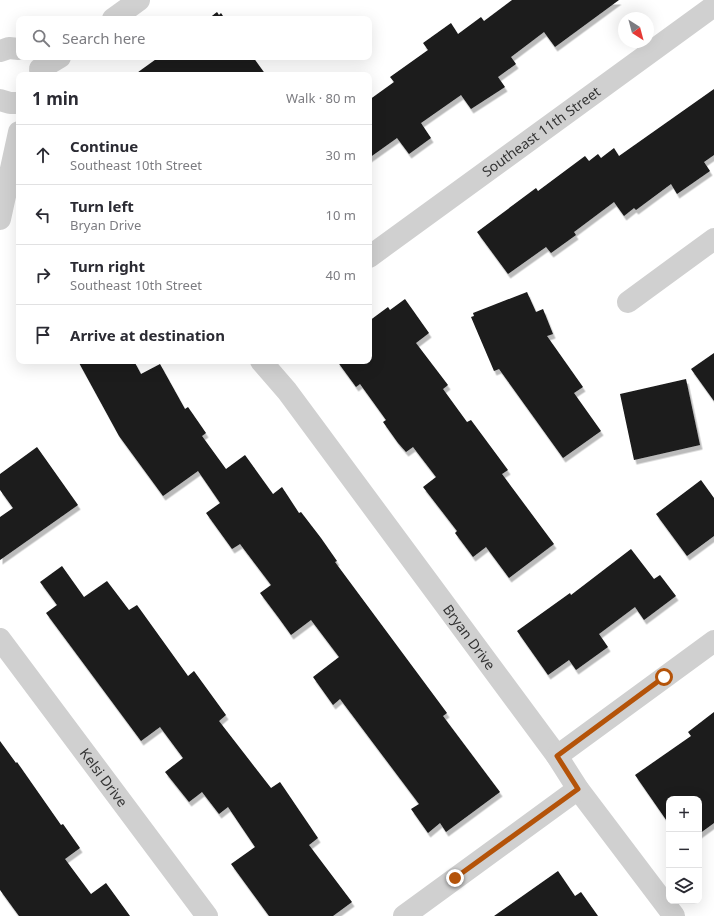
<!DOCTYPE html>
<html lang="en">
<head>
<meta charset="utf-8">
<style>
  :root { --surface:#fff; --page:#f7f7f7; --text:#2b2b33; --muted:#7c7c81; --line:#e1e1e2 }
  body { margin:0; font-family:"Noto Sans",sans-serif; background:var(--page); color:var(--text) }
  .controls { position:absolute; right:12px; bottom:12px; display:grid; overflow:hidden; border-radius:8px; box-shadow:0 4px 16px #0002 }
  .controls button { width:36px; height:36px; display:grid; place-items:center; padding:0; border:0; border-bottom:1px solid var(--line); background:var(--surface); color:var(--text); font:20px sans-serif }
  .compass { position:absolute; left:618px; top:12px; width:36px; height:36px; border-radius:50%; background:var(--surface); box-shadow:0 4px 16px #0002; rotate:144deg }
  .stop { position:absolute; width:12px; height:12px; margin:-9px; border:3px solid #b45309; border-radius:50%; background:#fff }
  .stop.end { background:#b45309; border-color:#fff; box-shadow:0 1px 4px #0008 }
  .list { margin:0; padding:0; list-style:none }
  h2 { display:flex; justify-content:space-between; align-items:center; height:52px; margin:0; padding:0 16px; font-size:17px }
  h2 small { font-size:13px; font-weight:400; color:var(--muted) }
  .list li { display:grid; grid-template-columns:26px 1fr auto; gap:12px; align-items:center; box-sizing:border-box; height:60px; padding:0 16px; border-top:1px solid var(--line) }
  .list b { display:block; font-size:15px; white-space:nowrap }
  .list p { margin:0; font-size:13px; white-space:nowrap; color:var(--muted) }
  .list em { font-size:13px; font-style:normal; color:var(--muted) }
  .icon { flex:none; width:22px; height:22px; fill:none; stroke:currentColor; stroke-width:2; stroke-linecap:round; stroke-linejoin:round }
  .map { position:relative; flex:none; width:714px; height:916px; overflow:hidden }
  .search { position:absolute; background:var(--surface); box-shadow:0 4px 16px #0002; left:16px; top:16px; width:356px; height:44px; display:flex; align-items:center; gap:10px; box-sizing:border-box; padding:0 14px; border-radius:8px; color:var(--muted); font-size:15px }
  .panel { position:absolute; background:var(--surface); box-shadow:0 4px 16px #0002; left:16px; top:72px; width:356px; height:292px; border-radius:8px }
  .map>svg:first-child { display:block }
  .building { fill:#1a1a1a; filter:url(#shadow) }
  .lines { fill:none; stroke-linecap:round; stroke-linejoin:round }
  .street { stroke:#d0d0d0; stroke-width:22 }
  .route { stroke:#b45309; stroke-width:5 }
  .labels { text-anchor:middle; stroke-width:4; stroke-linejoin:round; paint-order:stroke }
  .street-label { font-size:14px; fill:#333; stroke:#fff }
</style>
</head>
<body>
<div class="map">
<svg width="714" height="916" viewBox="0 0 714 916">
  <defs>
    <filter id="shadow"><feDropShadow dx="2.5" dy="4.5" stdDeviation="0" flood-color="#0004"/></filter>
  </defs>
  <rect width="100%" height="100%" fill="#fff"/>
  <path class="building" d="M512 0H619L555 47 544 32 511 57 516 64 498 77 505 87 471 109 461 95 421 123 431 138 409 154 397 138 369 158V100L394 82 390 77 428 50 423 43 451 23 458 34 481 17 484 21Z
    M217 12 219 15 221 13 225 19H208Z
    M159 57H253L266 75H134Z
    M714 89V155L704 162 710 171 677 194 671 184 636 210 634 208 624 216 614 202 574 232 576 235 551 253 546 247 508 274 477 232 536 188 538 191 585 156 589 161 598 154 601 158 614 148 619 156Z
    M527 292 536 312 543 309 553 334 547 336 583 387 574 393 601 431 563 458 499 369 494 371 471 317 474 316 473 313Z
    M405 299 429 333 416 343 448 385 443 389 467 422 471 420 508 470 502 474 554 544 509 578 486 547 473 557 455 533 457 531 423 487 436 477 413 447 406 452 398 443 383 422 386 420 360 384 356 387 337 361H369V321L388 307 390 310Z
    M714 353V401L691 369Z
    M78 361H134L141 374 160 364 185 409 188 407 206 433 202 436 226 469 245 455 273 494 282 487 299 513 301 512 321 538 337 561 335 562 447 713 443 716 500 792 446 832 440 823 428 833 411 809 419 804 340 699 333 705 313 677 339 657 311 620 291 635 278 617 260 593 271 585 240 544 232 549 206 513 220 503 198 471 163 496 119 436Z
    M686 379 700 445 634 460 620 394Z
    M37 447 78 505 0 560V517L13 508 0 490V474Z
    M701 480 714 498V536L687 556 656 514Z
    M631 549 654 579 660 575 676 596 644 620 635 607 599 634 608 647 576 670 569 660 548 675 517 631 570 593 571 595Z
    M62 566 84 597 107 581 129 610 137 605 188 676 194 671 226 715 219 721 271 788 280 782 318 838 309 845 352 902 333 916H269L231 864 255 847 228 807 219 814 202 792 189 802 165 772 183 758 160 727 141 741 46 613 57 605 40 582Z
    M714 712V823L699 834V799H669V824L635 775 691 736 688 732Z
    M0 741 16 763 17 762 61 825 63 824 80 848 65 859 91 894 106 883 130 916H19L0 890Z
    M558 871 575 896 581 892 598 916H494Z"/>
  <g class="lines">
    <g class="street">
      <path d="M113 19 139 0"/>
      <path d="M0 51 9 48 19 49"/>
      <path d="M40 69 60 57"/>
      <path d="M0 100 10 103H19"/>
      <path d="M0 219 19 132"/>
      <path id="s1" d="M369 257 714 6"/>
      <path d="M628 302 714 239"/>
      <path id="s2" d="M261 361 287 391 557 756 578 789 674 916"/>
      <path id="s3" d="M0 639 207 916"/>
      <path d="M557 756 714 641"/>
      <path d="M404 916 578 789"/>
    </g>
  </g>
  <g class="lines">
    <path class="route" d="M455 878 578 789 557 756 664 677"/>
  </g>
  <g class="labels">
    <g class="street-label">
      <text dy="5" stroke="none"><textPath href="#s1" startOffset="213">Southeast 11th Street</textPath></text>
      <text dy="5" stroke="none"><textPath href="#s2" startOffset="346">Bryan Drive</textPath></text>
      <text dy="5" stroke="none"><textPath href="#s3" startOffset="173">Kelsi Drive</textPath></text>
    </g>
  </g>
</svg>
<div class="controls">
<button>+</button>
<button>−</button>
<button><svg class="icon" aria-label="layers" viewBox="0 0 24 24"><path d="M12 4l9 5-9 5-9-5zM3 14l9 5 9-5"/></svg></button>
</div>
<svg class="compass" viewBox="-18 -18 36 36"><path d="M0-13l5 13h-10z" fill="#e53935"/><path d="M0 13l5-13h-10z" fill="#7c7c81"/></svg>
<div class="stop" style="left:664px;top:677px"></div>
<div class="stop end" style="left:455px;top:878px"></div>
<div class="search"><svg class="icon" aria-label="search" viewBox="0 0 24 24"><circle cx="10" cy="10" r="6"/><path d="M15 15l6 6"/></svg>Search here</div>
<section class="panel">
<h2>1 min<small>Walk · 80 m</small></h2>
<ul class="list">
<li><svg class="icon" aria-label="ahead" viewBox="0 0 24 24"><path d="M12 20V5M6 11l6-6 6 6"/></svg><div><b>Continue</b><p>Southeast 10th Street</p></div><em>30 m</em></li>
<li><svg class="icon" aria-label="left" viewBox="0 0 24 24"><path d="M17 20v-9H6M10 6l-5 5 5 5"/></svg><div><b>Turn left</b><p>Bryan Drive</p></div><em>10 m</em></li>
<li><svg class="icon" aria-label="right" viewBox="0 0 24 24"><path d="M7 20v-9h11M14 6l5 5-5 5"/></svg><div><b>Turn right</b><p>Southeast 10th Street</p></div><em>40 m</em></li>
<li><svg class="icon" aria-label="arrive" viewBox="0 0 24 24"><path d="M6 21V4h12l-3 4 3 4H6"/></svg><div><b>Arrive at destination</b></div></li>
</ul>
</section>
</div>
</body>
</html>
